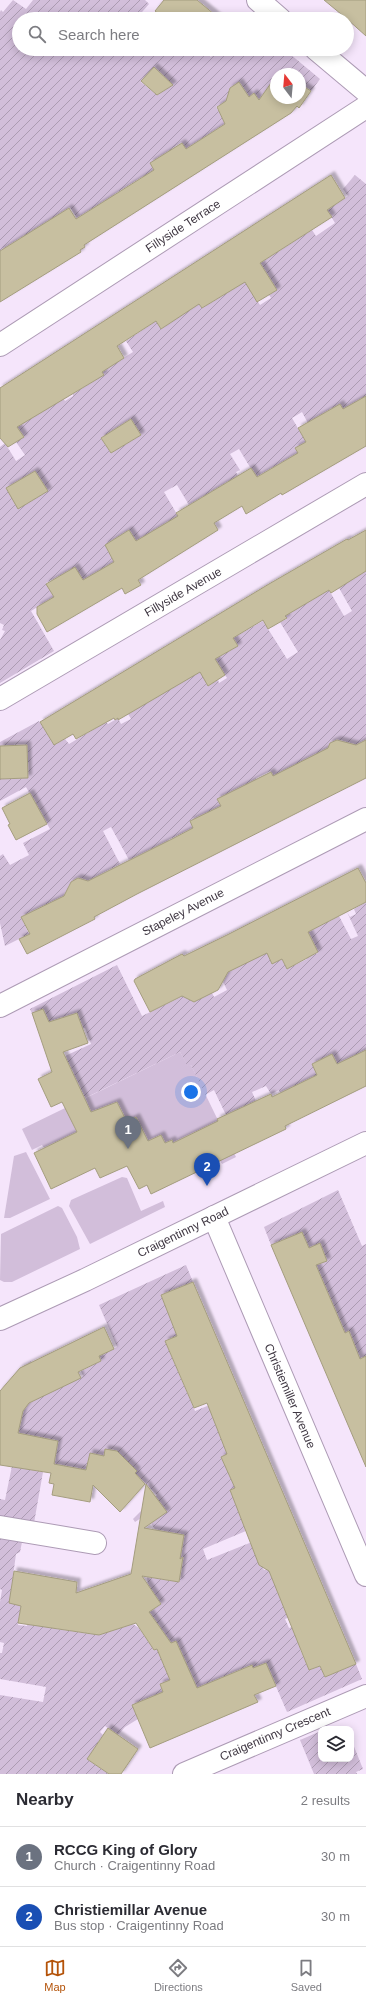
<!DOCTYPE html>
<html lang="en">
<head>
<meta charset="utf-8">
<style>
  :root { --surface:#fff; --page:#f7f7f7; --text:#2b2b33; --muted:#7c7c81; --line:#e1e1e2; --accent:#b45309 }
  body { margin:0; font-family:Helvetica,sans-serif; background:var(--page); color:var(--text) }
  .controls { position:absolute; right:12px; bottom:12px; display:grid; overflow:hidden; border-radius:8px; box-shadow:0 2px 10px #0003 }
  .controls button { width:36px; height:36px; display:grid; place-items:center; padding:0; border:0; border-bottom:1px solid var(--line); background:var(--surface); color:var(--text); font:20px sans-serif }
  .compass { position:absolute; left:270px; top:68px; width:36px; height:36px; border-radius:50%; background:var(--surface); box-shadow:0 2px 10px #0003; rotate:344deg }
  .you { position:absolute; left:191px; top:1092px; width:14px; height:14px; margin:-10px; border:3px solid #fff; border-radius:50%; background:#1a73e8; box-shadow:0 0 0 6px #1a73e833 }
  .badge { display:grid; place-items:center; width:26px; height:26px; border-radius:50%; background:var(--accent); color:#fff; font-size:13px; font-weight:700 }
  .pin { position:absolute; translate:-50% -33px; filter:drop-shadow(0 1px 2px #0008) }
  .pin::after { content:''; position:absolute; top:21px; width:14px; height:12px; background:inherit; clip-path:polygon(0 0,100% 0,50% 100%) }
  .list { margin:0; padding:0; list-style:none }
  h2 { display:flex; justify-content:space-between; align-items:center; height:52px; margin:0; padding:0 16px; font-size:17px }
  h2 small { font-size:13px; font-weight:400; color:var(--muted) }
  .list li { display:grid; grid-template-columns:26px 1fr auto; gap:12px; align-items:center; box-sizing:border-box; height:60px; padding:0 16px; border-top:1px solid var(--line) }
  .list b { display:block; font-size:15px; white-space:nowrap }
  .list p { margin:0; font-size:13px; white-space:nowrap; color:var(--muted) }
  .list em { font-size:13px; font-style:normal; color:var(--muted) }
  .icon { flex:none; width:22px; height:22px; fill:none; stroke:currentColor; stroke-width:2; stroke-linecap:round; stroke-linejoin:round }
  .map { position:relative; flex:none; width:366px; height:1774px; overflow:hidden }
  .search { position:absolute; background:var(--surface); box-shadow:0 2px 10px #0003; left:12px; right:12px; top:12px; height:44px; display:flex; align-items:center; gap:10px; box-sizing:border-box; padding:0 14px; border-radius:22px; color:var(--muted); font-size:15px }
  .sheet { height:172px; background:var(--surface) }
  nav { display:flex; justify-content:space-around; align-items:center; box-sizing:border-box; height:56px; border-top:1px solid var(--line); background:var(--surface); font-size:11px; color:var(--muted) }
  nav a { display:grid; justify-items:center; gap:2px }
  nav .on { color:var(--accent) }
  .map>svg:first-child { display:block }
  .grass { fill:#d2beda }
  .garden { fill:url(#garden-furrows); fill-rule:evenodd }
  .building { fill:#c7bfa0; stroke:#a49d7f; filter:url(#shadow) }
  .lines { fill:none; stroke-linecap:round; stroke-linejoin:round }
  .street-casing { stroke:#ad9bb5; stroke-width:24 }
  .secondary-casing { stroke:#ad9bb5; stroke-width:24 }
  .street { stroke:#fff; stroke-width:22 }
  .secondary { stroke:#fff; stroke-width:22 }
  .labels { text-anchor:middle; stroke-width:4; stroke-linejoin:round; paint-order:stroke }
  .street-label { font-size:12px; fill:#3f3742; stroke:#fff }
</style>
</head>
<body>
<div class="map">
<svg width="366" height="1774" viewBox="0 0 366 1774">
  <defs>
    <pattern id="garden-furrows" width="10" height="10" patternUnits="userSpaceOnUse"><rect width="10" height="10" fill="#d2beda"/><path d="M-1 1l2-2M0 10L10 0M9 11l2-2" fill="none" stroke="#ac9bb2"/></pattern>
    <filter id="shadow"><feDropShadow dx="3.5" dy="-3.5" stdDeviation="1" flood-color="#0004"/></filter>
  </defs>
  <rect width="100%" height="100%" fill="#f5e5fb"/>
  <path class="grass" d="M180 1052 188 1066 191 1065 236 1157 222 1164 217 1155 197 1131 173 1143 172 1140 165 1143 160 1135 140 1145 136 1117 127 1122 117 1102 72 1122 77 1132 44 1148 42 1145 32 1150 22 1129Z
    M26 1152 50 1199 10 1218H4L14 1156Z
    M122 1177 127 1178 141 1211 163 1201 165 1207 90 1244 69 1206 71 1200Z
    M58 1206 62 1208 77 1237 80 1249 12 1282H4L0 1280 1 1234Z"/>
  <path class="garden" d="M13 0 26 9 33 0H145L149 4 136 19H19V49H114L122 55 127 49H202L211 57 217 50 220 53 223 49H284L320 79 311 91 300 84V74H286L280 70 259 100 254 93 249 97 235 85 230 88 229 93 232 98 216 107 226 123 186 149 181 142 171 149 175 156 150 163 154 170 149 173 154 179 147 184 142 177 116 193 114 195 113 209 106 200 77 218 70 207 44 224 31 251 22 237 1 250 10 265 0 260V12L1 10 3 12ZM154 67 173 85 157 95 141 82Z
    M355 175 366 184V396L344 411 340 404 327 411 310 427 302 412 292 418 306 442 295 448 298 453 256 477 239 449 230 454 240 470 236 472 238 476 189 505 177 485 164 492 178 516 139 547 129 530 105 545 114 562 105 567 109 573 83 581 59 576 46 583 54 597 31 611 54 651 0 683V640L5 631 2 630 4 625 0 623V447L5 443 16 461 25 455 16 442 23 437 14 422 55 387 65 401 73 396V394L103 375 101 369 117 362 133 352 126 341 156 321 161 329 173 321 194 296 202 308 224 295 241 276 260 305 271 298 269 295 277 290 260 263 312 230 316 236 335 223 327 210 348 196 343 189ZM131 419 141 435 111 453 101 438ZM35 471 48 491 19 508 6 488Z
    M366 567V740L347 749 343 741 337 740 330 743 328 749 277 785 270 771 256 778 263 792 217 799 224 812 190 821 193 828 168 840 176 855 168 859 160 845 129 860 111 827 103 831 120 864 90 880 99 896 88 889 83 879 78 878 71 882 68 887 73 897 56 906 53 901 21 917 29 934 5 946 0 923V856L3 854 10 865 29 855 23 843 50 829 26 787 0 801V779L28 778 27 745 0 746V742L39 721 54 745 65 739 69 744 106 722 108 724 118 718 121 724 131 719 127 712 200 671 208 685 218 680 219 683 227 678 215 659 238 646 233 638 263 621 287 659 298 652 280 622 287 619 285 615 329 590 344 616 352 611 339 588 344 585 341 581Z
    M366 902V1050L338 1065 332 1054 312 1064 317 1075 280 1093 279 1090 271 1094 266 1086 252 1092 256 1101 226 1115 214 1090 205 1095 191 1065 188 1067 180 1052 85 1098 65 1056 91 1044 85 1028 80 1030 82 1026 77 1013 37 1026 30 1009 117 965 142 1016 181 997 174 982 212 993 214 997 227 990 213 961 267 953 282 959 287 969 307 959 296 938 310 956 318 953 308 932 339 916 351 939 358 936 347 912 350 917 356 914 354 909Z
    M338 1190 362 1246 366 1244V1356L356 1360 349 1331 345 1333 316 1265 327 1261 320 1244 309 1248 271 1245 264 1227Z
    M186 1265 193 1282 161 1295 172 1322 184 1333 165 1341 195 1411 224 1399 242 1485 230 1490 243 1519 260 1525 203 1549 207 1560 252 1542 264 1570 291 1559 313 1607 285 1619 289 1628 302 1623 311 1645 300 1649 309 1670 320 1666 325 1677 356 1664 362 1679 287 1712 266 1663 253 1668 251 1665 195 1689 176 1641 171 1643 149 1612 161 1604 148 1585 147 1577 179 1582 181 1571 151 1523 161 1505 135 1522 133 1519 157 1495 135 1473 137 1471 128 1462 90 1453 86 1470 54 1464 58 1441 48 1439 14 1453 19 1430 0 1426V1411L40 1390 18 1370 31 1361 47 1394 83 1376 81 1371 101 1361 99 1356 117 1347 99 1305Z
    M12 1466 43 1472 34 1523 0 1517V1499L5 1500Z
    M0 1538 22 1542 20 1552 16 1554 11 1591 23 1593 18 1625 27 1626 30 1608 57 1629 91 1634 133 1624 139 1628 154 1650 167 1645 170 1680 160 1684 163 1692 133 1705 138 1719 125 1727 118 1735 105 1726 100 1732 103 1735 87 1759 109 1774H0V1695L43 1702 46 1687 0 1679V1653H2L4 1643 0 1642V1602L2 1590 0 1589Z
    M321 1731V1759H351V1739L363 1769 356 1772 357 1774H314L300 1740Z"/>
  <path class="building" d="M164 0H197L220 19H165L155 11Z
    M324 0H366V36L347 19Z
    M154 67 173 85 157 95 141 81Z
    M276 76V98H300V84L311 91 299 108 297 106 291 113 84 245 85 247 80 250 81 252 0 302V251L69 208 76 219 154 170 150 163 182 143 186 149 225 124 217 107 226 101 230 88 239 82 249 97 254 93 259 100Z
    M331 175 345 198 327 210 332 217 260 263 277 290 257 302 245 282 202 308 199 304 161 329 156 321 117 346 124 358 102 372 104 375 17 427 24 437 8 447 0 438V388Z
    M366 396V446L282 495 281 493 246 514 242 506 214 523 218 530 138 580 141 585 125 594 122 588 47 632 37 614V607L54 597 46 584 75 567 83 580 114 562 105 545 129 530 136 541 178 516 176 513 251 468 257 477 298 453 295 448 306 442 298 428 340 404 343 409Z
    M131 419 141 435 111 453 101 438Z
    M35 471 48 491 18 509 6 488Z
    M366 530V571L331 593 329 590 285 616 287 618 268 629 263 620 233 638 238 646 215 659 225 675 208 686 200 672 118 720V718L115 720 114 718 76 739 73 734 54 745 40 722 269 584 347 539 348 540Z
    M337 740 356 745 366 740V778L137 894 94 917 95 919 27 954 19 939 30 934 21 917 64 896 71 882 78 878 88 881 172 839 193 828 190 821 221 806 217 799 271 772 273 776 328 748 330 743Z
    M27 745 28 778 0 779V746Z
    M30 793 47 824 16 840 8 825 10 824 2 808Z
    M358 868 366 883V902L308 932 318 952 287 969 282 959 272 964 267 953 228 972 218 990 194 1002 182 996 150 1012 134 981 135 979 182 954 184 956 227 935Z
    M43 1009 49 1022 77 1013 88 1043 63 1052 91 1112 117 1102 127 1122 136 1117 148 1141 161 1135 165 1143 172 1140 173 1143 218 1121 217 1119 271 1094 272 1097 317 1075 312 1064 332 1054 337 1064 366 1050V1086L285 1126 286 1129 151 1194 147 1185 139 1189 127 1166 100 1178 95 1168 51 1189 34 1153 77 1132 62 1102 51 1107 38 1079 52 1072 32 1013Z
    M302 1232 309 1248 320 1243 327 1261 316 1265 345 1333 349 1331 360 1359 366 1356V1467L271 1245Z
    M193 1282 356 1664 325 1677 320 1666 309 1670 269 1571 259 1565 230 1490 235 1488 221 1457 227 1454 207 1403 194 1408 165 1341 177 1336 161 1295Z
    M104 1327 114 1349 99 1356 101 1361 78 1372 81 1378 29 1403 23 1411 18 1433 58 1441 54 1464 86 1470 90 1453 104 1456 105 1449 117 1451 137 1471 135 1473 145 1484 120 1512 93 1485 90 1502 52 1495 54 1484 49 1483 51 1473 0 1465V1391L20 1368Z
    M146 1484 167 1512 144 1528 184 1535 180 1559 183 1557 179 1582 142 1576 161 1604 149 1612 171 1643 176 1641 197 1688 252 1665 253 1668 266 1663 276 1686 254 1695 258 1702 150 1748 132 1705 163 1692 160 1684 170 1680 157 1649 154 1650 136 1623 99 1635 18 1623 21 1606 9 1603 14 1571 77 1582 76 1593 131 1574Z
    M108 1728 138 1749 121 1774H109L87 1759Z"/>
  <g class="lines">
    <g class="street-casing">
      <path id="street" d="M258 0 280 19
        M316 49 366 91
        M0 345 366 107
        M0 699 366 484
        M0 1006 366 819
        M214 1217 366 1575
        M0 1527 95 1543
        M184 1774 366 1696"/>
    </g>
    <g class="secondary-casing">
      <path id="secondary" d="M0 1319 85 1280 366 1143"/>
    </g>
    <use href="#street" class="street"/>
    <use href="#secondary" class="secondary"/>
  </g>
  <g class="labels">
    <g class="street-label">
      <text transform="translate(183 226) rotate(-33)" y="4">Fillyside Terrace</text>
      <text transform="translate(183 592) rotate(-30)" y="4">Fillyside Avenue</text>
      <text transform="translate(183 912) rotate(-27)" y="4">Stapeley Avenue</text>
      <text transform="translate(183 1232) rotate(-26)" y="4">Craigentinny Road</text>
      <text transform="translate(290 1396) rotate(67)" y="4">Christiemiller Avenue</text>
      <text transform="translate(275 1734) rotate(-23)" y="4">Craigentinny Crescent</text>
    </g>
  </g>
</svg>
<div class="controls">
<button><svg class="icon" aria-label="layers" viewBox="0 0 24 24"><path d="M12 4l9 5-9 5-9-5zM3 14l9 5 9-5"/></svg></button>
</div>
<svg class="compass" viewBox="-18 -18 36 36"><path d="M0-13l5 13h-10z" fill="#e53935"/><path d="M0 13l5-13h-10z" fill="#7c7c81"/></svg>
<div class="you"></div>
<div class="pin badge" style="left:128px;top:1149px;background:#6b7280">1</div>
<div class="pin badge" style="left:207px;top:1186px;background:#1a4fb4">2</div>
<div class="search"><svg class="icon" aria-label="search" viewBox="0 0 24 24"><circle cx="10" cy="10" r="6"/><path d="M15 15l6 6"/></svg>Search here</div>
</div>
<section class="sheet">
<h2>Nearby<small>2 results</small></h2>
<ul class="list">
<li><span class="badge" style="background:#6b7280">1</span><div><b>RCCG King of Glory</b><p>Church · Craigentinny Road</p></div><em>30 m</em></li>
<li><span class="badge" style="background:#1a4fb4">2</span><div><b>Christiemillar Avenue</b><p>Bus stop · Craigentinny Road</p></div><em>30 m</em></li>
</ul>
</section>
<nav>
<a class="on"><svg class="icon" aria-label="map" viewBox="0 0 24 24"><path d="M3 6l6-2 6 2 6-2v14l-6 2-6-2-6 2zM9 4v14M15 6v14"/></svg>Map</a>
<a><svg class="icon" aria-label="directions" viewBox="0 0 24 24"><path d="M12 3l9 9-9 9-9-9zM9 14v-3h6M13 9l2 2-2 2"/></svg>Directions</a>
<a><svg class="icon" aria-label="saved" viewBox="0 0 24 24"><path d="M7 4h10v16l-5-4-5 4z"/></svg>Saved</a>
</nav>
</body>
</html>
